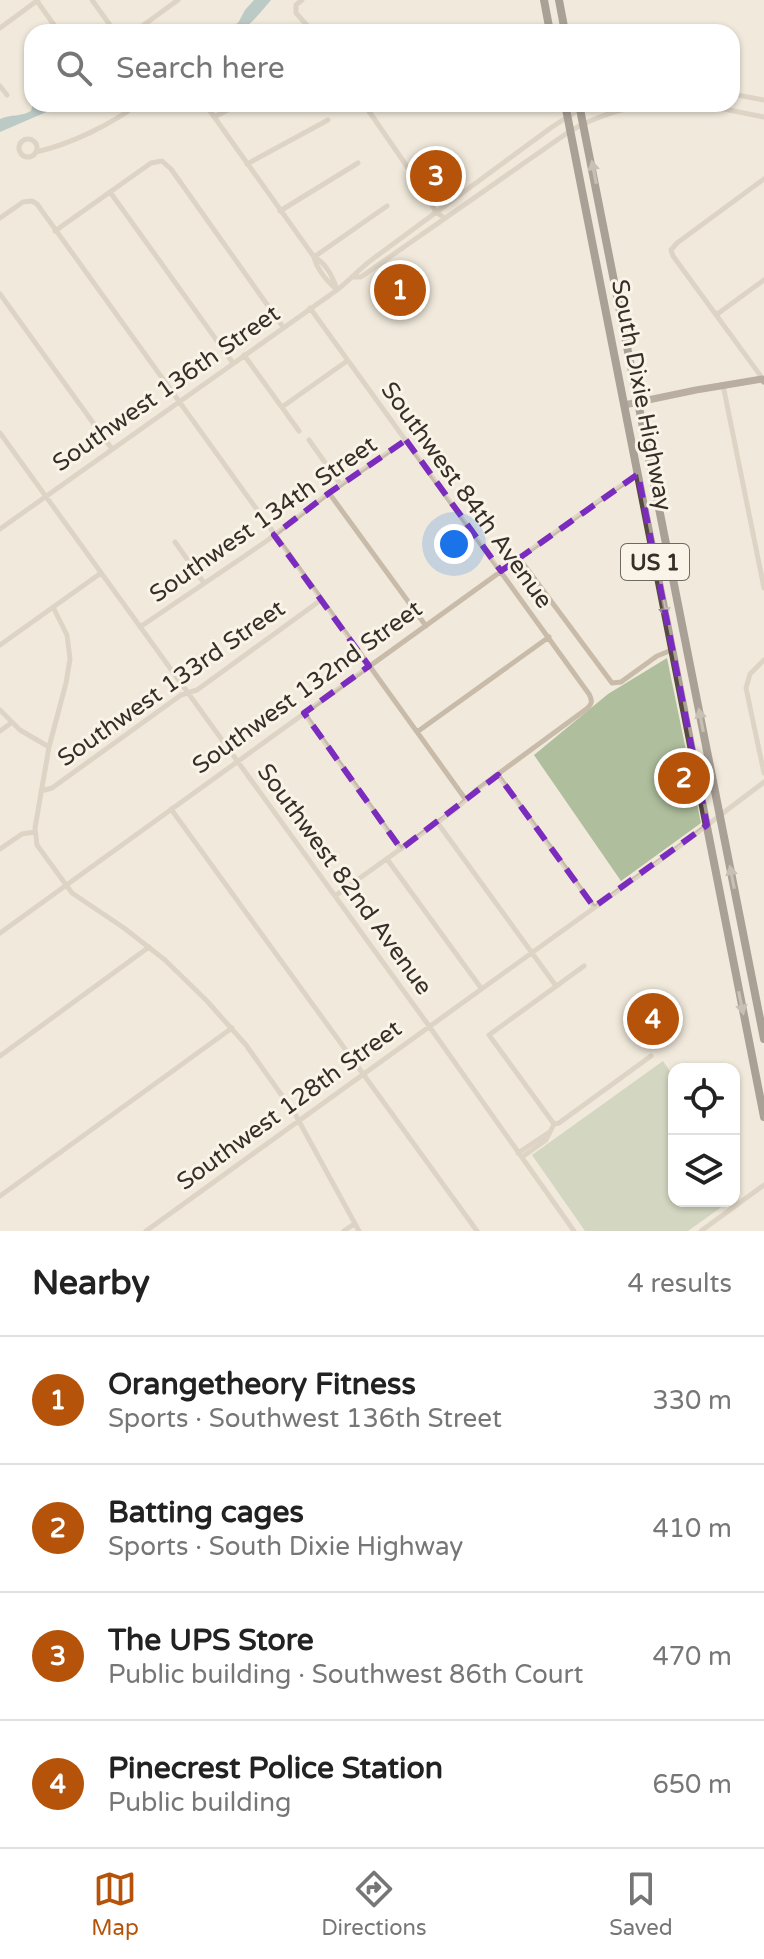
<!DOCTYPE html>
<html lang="en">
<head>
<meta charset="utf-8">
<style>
  :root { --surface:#fff; --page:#f6f6f6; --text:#222; --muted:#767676; --line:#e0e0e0; --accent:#b45309 }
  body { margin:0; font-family:"Varela Round",sans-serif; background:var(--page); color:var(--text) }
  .controls { position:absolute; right:24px; bottom:24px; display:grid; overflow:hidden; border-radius:16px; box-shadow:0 2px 6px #0004 }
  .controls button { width:72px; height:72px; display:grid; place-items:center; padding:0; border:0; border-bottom:2px solid var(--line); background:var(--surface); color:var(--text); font:40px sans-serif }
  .you { position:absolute; left:454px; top:544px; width:28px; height:28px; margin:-20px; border:6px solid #fff; border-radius:50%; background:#1a73e8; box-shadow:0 0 0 12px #1a73e833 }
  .badge { display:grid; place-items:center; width:52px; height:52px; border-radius:50%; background:var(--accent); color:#fff; font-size:26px; font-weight:700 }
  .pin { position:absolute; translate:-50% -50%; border:4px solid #fff; box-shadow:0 2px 8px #0006 }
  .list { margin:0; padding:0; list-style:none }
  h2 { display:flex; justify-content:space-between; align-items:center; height:104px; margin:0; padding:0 32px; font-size:34px }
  h2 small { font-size:26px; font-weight:400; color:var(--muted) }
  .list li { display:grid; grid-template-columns:52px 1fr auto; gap:24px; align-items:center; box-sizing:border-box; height:128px; padding:0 32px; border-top:2px solid var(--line) }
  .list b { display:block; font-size:30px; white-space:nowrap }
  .list p { margin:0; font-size:26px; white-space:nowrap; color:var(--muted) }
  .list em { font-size:26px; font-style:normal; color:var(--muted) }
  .icon { flex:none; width:44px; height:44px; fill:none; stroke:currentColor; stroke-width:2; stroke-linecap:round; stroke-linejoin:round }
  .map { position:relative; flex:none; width:764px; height:1231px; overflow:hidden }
  .search { position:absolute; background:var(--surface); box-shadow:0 2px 6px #0004; left:24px; right:24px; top:24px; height:88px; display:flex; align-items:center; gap:20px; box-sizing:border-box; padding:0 28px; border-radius:24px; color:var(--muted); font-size:30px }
  .sheet { height:616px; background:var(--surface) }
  nav { display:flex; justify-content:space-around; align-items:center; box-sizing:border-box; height:112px; border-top:2px solid var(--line); background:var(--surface); font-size:22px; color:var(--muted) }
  nav a { display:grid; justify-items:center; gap:4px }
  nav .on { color:var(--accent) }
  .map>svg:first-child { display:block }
  .green { fill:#afbf9d }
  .water { fill:#7da4ac }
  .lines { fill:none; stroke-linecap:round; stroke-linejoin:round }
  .minor { stroke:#c8bba9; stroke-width:5 }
  .major { stroke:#77675a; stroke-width:7 }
  .highway { stroke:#564a40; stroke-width:8 }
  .oneway { fill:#978e83 }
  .marked { fill:none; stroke:#7b2cbf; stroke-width:6; stroke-dasharray:16 10; stroke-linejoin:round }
  .labels { text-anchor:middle; stroke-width:6; stroke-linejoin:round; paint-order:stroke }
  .shield { fill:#f9f3e8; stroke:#706962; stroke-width:2 }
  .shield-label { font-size:22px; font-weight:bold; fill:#362e28 }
  .street-label { font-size:24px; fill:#362e28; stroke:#f9f3e8 }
</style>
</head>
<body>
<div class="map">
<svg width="764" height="1231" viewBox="0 0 764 1231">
  <rect width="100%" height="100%" fill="#f1eadc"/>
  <path class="green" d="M667 658 701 823 621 881 534 755 608 694Z
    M663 1061 674 1077V1201H726L727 1203 688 1231H585L532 1155Z"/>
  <path class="water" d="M254 0H271C244 32 246 32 204 32L218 26 227 27 238 23 245 10Z
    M33 104H65L0 132V119C11 114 21 117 31 111Z"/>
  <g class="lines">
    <path class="minor" d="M92 0 115 32
      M302 0 296 5V13L313 32
      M37 1 59 32
      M0 28 38 0
      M134 32 178 0
      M0 86 7 95
      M732 94 764 100
      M205 104 314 257 387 206
      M364 104 417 181 428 194 427 197 436 212 444 218
      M699 104 764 117
      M214 117 240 104
      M19 148a9 9 0 1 1 18 0a9 9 0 1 1-18 0Z
      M36 152C71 144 110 125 138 104
      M247 164 328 120
      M417 182V188L424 197H427
      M110 192 233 363
      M280 211 358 163
      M0 218 23 202 32 201 37 204 466 800
      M55 231 151 163 162 161 171 169 283 327
      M314 257C326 263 333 277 337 290 327 281 317 270 314 257Z
      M354 277H361L570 131C595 117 622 108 651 104
      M0 294 112 449
      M310 308 589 694C593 701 592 705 585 710L475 791 456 809 335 896
      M716 315 764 280
      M244 355 299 431
      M763 379 673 256 671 250 677 243 764 179
      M723 385 764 588
      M282 407 347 361
      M0 433 429 1026 574 1231
      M309 440 341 485
      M329 493 426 626
      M0 529 337 290C350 280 360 268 374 258 433 214 493 171 552 127L580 109 594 104
      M175 542 204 583
      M519 558 612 683 621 682 657 656 672 650
      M53 607 67 635 70 659 66 683 49 747 35 828 37 845 72 893 124 928 165 960 207 1001 246 1045 295 1114 359 1231
      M140 627 268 540 329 493 406 440
      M0 645 101 573
      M764 660 750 674 746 688 764 773
      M0 710 20 730 49 747
      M304 713 401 849
      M0 731 11 723
      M417 732 549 637
      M498 775 594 907
      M41 791 52 788 181 695 197 690 321 600
      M171 809 477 1231
      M437 822 556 986
      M0 849 22 834 35 832
      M387 859 481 988
      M0 933 600 500 638 474
      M0 1056 149 947
      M554 1124 489 1035 584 966
      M518 1153 548 1133
      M522 1157 546 1140 554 1124 559 1123 651 1056
      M0 1196 232 1028
      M146 1231 673 851 764 782
      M344 1231 354 1224
      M701 1231 764 1185"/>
    <path class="major" d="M624 405 696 390 762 379 764 381"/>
    <path class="highway" d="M544 0 550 32
      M559 0 565 32
      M565 104 764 1117
      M579 104 764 1039"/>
  </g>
  <defs><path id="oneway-solid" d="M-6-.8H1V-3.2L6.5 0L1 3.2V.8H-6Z" transform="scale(2)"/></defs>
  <g class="oneway">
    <use href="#oneway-solid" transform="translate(594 172) rotate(-101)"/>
    <use href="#oneway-solid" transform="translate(664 606) rotate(79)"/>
    <use href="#oneway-solid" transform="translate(701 720) rotate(-101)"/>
    <use href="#oneway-solid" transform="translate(732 877) rotate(-101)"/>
    <use href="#oneway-solid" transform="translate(741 1003) rotate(78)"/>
  </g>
  <path d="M0 0H764V1231H0ZM406 440 501 571 638 474 707 825 594 907 498 775 401 849 304 713 369 666 274 535 329 493Z" fill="#f1eadc" fill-opacity=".55" fill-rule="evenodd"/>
  <path class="marked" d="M406 440 501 571 638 474 707 825 594 907 498 775 401 849 304 713 369 666 274 535 329 493Z"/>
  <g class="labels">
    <rect class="shield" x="621" y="544" width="68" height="36" rx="6"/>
    <g class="shield-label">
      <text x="655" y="570">US 1</text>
    </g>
    <g class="street-label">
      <text transform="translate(166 388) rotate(-35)" y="8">Southwest 136th Street</text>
      <text transform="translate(642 395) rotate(79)" y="8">South Dixie Highway</text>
      <text transform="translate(467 495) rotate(54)" y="8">Southwest 84th Avenue</text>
      <text transform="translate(263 519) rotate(-35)" y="8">Southwest 134th Street</text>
      <text transform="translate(171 683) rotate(-35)" y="8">Southwest 133rd Street</text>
      <text transform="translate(307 687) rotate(-36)" y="8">Southwest 132nd Street</text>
      <text transform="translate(345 879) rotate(54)" y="8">Southwest 82nd Avenue</text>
      <text transform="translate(289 1105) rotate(-36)" y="8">Southwest 128th Street</text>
    </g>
  </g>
</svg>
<div class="controls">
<button><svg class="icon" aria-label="locate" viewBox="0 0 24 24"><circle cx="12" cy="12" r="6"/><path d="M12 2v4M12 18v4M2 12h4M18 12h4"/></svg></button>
<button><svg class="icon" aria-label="layers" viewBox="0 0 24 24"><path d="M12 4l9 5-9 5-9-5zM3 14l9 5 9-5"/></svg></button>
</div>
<div class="you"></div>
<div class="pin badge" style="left:400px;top:290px">1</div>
<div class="pin badge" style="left:684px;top:778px">2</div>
<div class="pin badge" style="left:436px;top:176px">3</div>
<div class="pin badge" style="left:653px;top:1019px">4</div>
<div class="search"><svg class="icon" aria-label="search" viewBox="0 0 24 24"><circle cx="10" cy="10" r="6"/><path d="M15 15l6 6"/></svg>Search here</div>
</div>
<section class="sheet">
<h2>Nearby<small>4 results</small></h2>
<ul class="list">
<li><span class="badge">1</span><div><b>Orangetheory Fitness</b><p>Sports · Southwest 136th Street</p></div><em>330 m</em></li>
<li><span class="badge">2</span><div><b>Batting cages</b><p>Sports · South Dixie Highway</p></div><em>410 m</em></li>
<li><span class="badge">3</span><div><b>The UPS Store</b><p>Public building · Southwest 86th Court</p></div><em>470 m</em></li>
<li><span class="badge">4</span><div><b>Pinecrest Police Station</b><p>Public building</p></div><em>650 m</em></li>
</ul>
</section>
<nav>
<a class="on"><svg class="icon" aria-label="map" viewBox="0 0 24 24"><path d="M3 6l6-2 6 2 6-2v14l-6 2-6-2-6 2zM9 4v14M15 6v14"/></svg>Map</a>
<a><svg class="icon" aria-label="directions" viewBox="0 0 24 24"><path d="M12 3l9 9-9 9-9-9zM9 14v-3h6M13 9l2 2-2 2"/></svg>Directions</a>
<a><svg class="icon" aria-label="saved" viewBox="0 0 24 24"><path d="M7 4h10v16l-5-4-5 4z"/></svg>Saved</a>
</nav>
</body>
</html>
